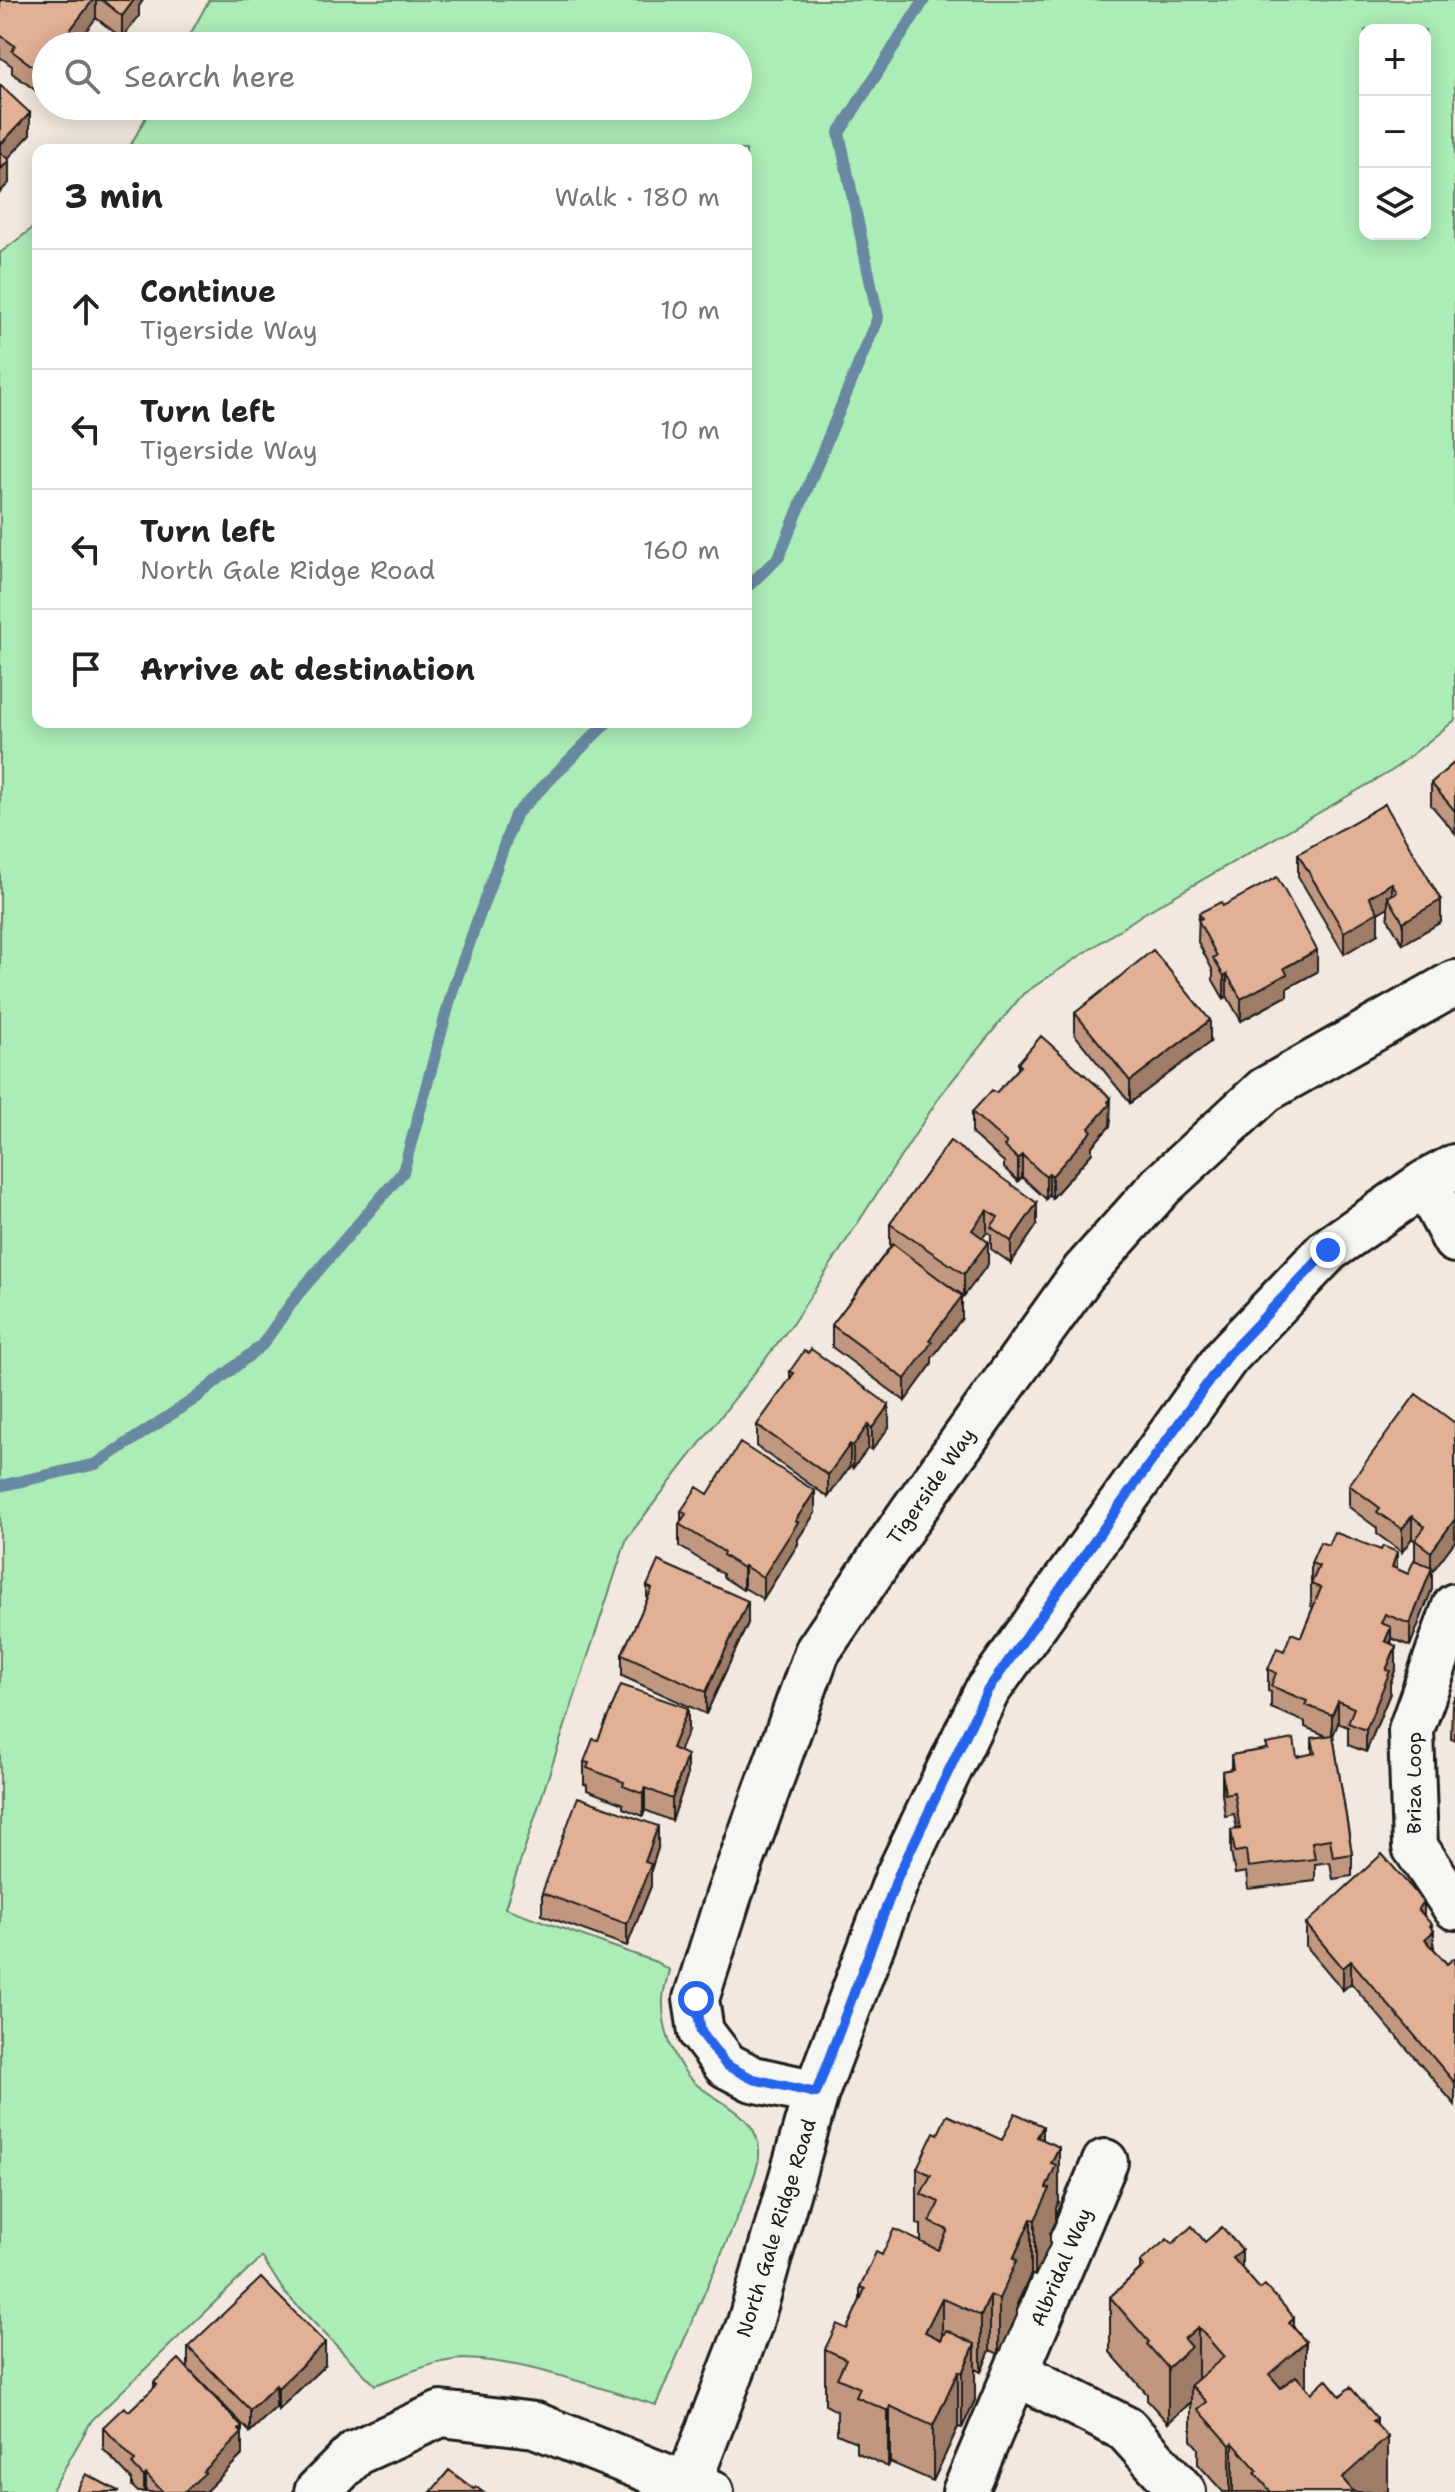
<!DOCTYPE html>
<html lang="en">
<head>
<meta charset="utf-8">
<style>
  :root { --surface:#fff; --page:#f6f6f6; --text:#222; --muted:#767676; --line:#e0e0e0 }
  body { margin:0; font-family:"Shantell Sans",sans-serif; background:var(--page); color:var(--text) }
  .controls { position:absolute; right:24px; top:24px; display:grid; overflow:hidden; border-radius:16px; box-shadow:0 4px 20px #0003 }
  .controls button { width:72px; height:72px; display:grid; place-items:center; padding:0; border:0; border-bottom:2px solid var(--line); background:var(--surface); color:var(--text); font:40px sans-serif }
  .stop { position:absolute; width:24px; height:24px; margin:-18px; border:6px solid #2563eb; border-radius:50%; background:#fff }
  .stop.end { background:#2563eb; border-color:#fff; box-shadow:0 2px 8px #0008 }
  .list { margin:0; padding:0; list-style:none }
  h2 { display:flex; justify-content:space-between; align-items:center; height:104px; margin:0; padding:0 32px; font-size:34px }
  h2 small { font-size:26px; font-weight:400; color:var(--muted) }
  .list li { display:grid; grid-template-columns:52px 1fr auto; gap:24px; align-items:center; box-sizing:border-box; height:120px; padding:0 32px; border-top:2px solid var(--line) }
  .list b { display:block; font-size:30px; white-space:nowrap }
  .list p { margin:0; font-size:26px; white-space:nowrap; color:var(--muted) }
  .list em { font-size:26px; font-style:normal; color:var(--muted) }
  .icon { flex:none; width:44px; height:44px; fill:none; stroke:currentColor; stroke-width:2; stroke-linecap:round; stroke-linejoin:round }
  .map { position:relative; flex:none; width:1455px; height:2492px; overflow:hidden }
  .search { position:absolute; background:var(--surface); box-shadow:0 4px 20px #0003; left:32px; top:32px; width:720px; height:88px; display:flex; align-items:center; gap:20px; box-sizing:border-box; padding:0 28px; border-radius:44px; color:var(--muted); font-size:30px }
  .panel { position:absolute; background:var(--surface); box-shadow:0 4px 20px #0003; left:32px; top:144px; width:720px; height:584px; border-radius:16px }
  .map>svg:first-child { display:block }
  .green { fill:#acedb7; stroke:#64846a; stroke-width:2; fill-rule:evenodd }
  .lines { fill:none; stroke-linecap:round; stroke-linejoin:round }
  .stream { stroke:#6889a1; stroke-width:12 }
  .minor-casing { stroke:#1c1c1c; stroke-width:50 }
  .minor { stroke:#f6f6f2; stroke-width:44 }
  .wall { fill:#c29780; stroke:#1c1c1c; stroke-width:2 }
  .shaded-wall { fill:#9e7b68; stroke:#1c1c1c; stroke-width:2 }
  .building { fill:#e2b095; stroke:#1c1c1c; stroke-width:2 }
  .route { stroke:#2563eb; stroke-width:10 }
  .labels { text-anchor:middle; stroke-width:7; stroke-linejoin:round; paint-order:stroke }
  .street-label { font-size:20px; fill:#1c1c1c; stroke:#f6f6f2 }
</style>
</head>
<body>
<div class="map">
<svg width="1455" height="2492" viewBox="0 0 1455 2492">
  <rect width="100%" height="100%" fill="#f2e8df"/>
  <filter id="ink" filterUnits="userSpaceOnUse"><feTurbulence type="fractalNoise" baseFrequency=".0125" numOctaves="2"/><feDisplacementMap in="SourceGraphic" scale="16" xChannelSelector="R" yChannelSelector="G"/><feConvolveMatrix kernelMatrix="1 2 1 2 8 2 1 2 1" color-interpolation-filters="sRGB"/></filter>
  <g filter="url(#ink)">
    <path class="green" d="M209 0H1455V720L1393 770 1143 914 1023 994 942 1093 793 1323 627 1538 505 1908 656 1962 669 1970C667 1980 663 1990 663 2000 662 2029 674 2065 696 2084 715 2100 747 2111 756 2136 764 2155 755 2173 749 2190L656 2405C594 2387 529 2361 464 2359 438 2359 400 2376 375 2385L285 2293 262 2257 92 2420 51 2492H0V253L38 224V722H746V150H128L152 106H738V46H184ZM1365 30H1425V234H1365Z"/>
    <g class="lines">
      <path class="stream" d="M746 588 779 557 878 317 839 133 924 0
        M0 1486 96 1464 196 1398 262 1345 298 1294 403 1172 453 989 515 815 607 722"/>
      <g class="minor-casing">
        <path id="minor" d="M1425 1183 1455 1240
          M1455 1606 1411 1730 1415 1847 1455 1907
          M816 2093 753 2079 726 2065 701 2032 696 1999 729 1895 817 1652 912 1512 1084 1272 1161 1186 1265 1090 1455 983
          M1016 2373 1126 2429 1183 2492
          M317 2492 357 2452 441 2414 535 2425 687 2485 711 2492
          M685 2492 750 2323 816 2093 898 1876 987 1691 1227 1356 1328 1250 1425 1183 1455 1167
          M965 2492 1105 2162"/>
      </g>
      <use href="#minor" class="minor"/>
    </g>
    <path class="wall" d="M0 0H143L139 6V16L122 38 96 18 46 46V98L12 73V66L0 57Z
      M1455 762V833L1431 805V783Z
      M1385 804 1441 922 1403 944 1388 919V907L1378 913V934L1344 954 1298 876V854Z
      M1223 906 1317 972 1287 988V996L1241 1021 1227 996 1224 999 1213 980V971L1198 942 1199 913Z
      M1075 1013 1210 1042 1130 1103 1075 1035Z
      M1018 1063 1111 1120 1110 1126 1092 1146V1153L1052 1198 1049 1195 1046 1199 1022 1177 1018 1181 1004 1168V1162L972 1134V1112L996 1093 1018 1069Z
      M950 1141 1037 1225 1011 1263 991 1249V1234L987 1232 982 1238 988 1264 964 1296 949 1286 962 1318 932 1358V1364L905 1401 832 1347V1325L890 1247V1224Z
      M790 1371 889 1427 872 1450 868 1448 853 1468 850 1466 828 1497 757 1447V1425L790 1380Z
      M1455 1423V1541L1432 1572V1589L1410 1646 1391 1638 1396 1668 1390 1684V1693L1366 1752 1348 1745V1727L1338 1723 1333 1735 1352 1854V1876L1333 1879 1330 1862 1315 1864V1881L1248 1889 1246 1872 1235 1874 1231 1852V1830L1237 1829 1234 1814 1225 1816 1222 1793V1771L1231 1769V1755L1266 1749V1744L1297 1757 1312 1754V1738L1327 1736 1305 1727V1722L1271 1708V1692L1268 1691V1669L1284 1651 1301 1637 1313 1607 1311 1606V1563L1397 1569 1408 1574 1415 1561V1541L1412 1538 1402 1552 1377 1534V1528L1349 1507V1485Z
      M708 1494 815 1513 798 1539V1544L763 1599 744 1588 743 1590 723 1577V1574L679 1546V1524L681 1521V1511Z
      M647 1586 748 1623 706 1714 622 1676V1654L647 1600Z
      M1455 1696V1740L1451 1739 1452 1703Z
      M688 1730 679 1751 687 1777 672 1821 645 1810 643 1816 623 1808V1804L587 1790V1785L584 1784V1762L598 1740Z
      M658 1848 651 1870V1886L627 1946 542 1915V1893Z
      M1424 1916 1432 1929 1434 1949 1447 1964 1455 1959V2105L1351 1983 1343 1990 1306 1946V1924Z
      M938 2134 1002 2140 1043 2139 1059 2202 1056 2208V2221L1050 2234V2244L1035 2276 1031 2274 1017 2304V2315L999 2354 990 2350 981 2372 975 2369V2400L962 2428 958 2427 933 2481 890 2462 888 2467 856 2452V2442L837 2434V2411L825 2405V2349L847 2329 860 2301V2287L882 2255 921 2241V2225L917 2224V2168Z
      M1205 2242 1242 2269 1294 2328 1306 2387 1311 2393 1340 2396 1377 2426 1388 2492H1223L1198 2464V2448L1191 2440V2388V2402L1168 2423 1147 2400V2394L1110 2352V2297L1140 2269V2262L1172 2244Z
      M188 2347 325 2365 278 2410 276 2407 250 2432 189 2370 242 2427V2455L205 2492H138L132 2486V2480L103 2449V2427L129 2411 154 2388V2382L188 2369Z"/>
    <path class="shaded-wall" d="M93 0H96V18L75 46 67 34Z
      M134 0H143L139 6V16L122 38V16Z
      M30 113V135L0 167V145Z
      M9 160V183L0 192V170Z
      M1392 883V903L1388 897V907L1378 913V934L1344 954V932L1369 897Z
      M1441 900V922L1403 944V922Z
      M1317 950V972L1287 988V996L1241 1021V999L1284 968Z
      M1227 974V996L1224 999V976Z
      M1210 1020V1042L1130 1103V1081Z
      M1111 1098 1110 1126 1092 1146V1153L1052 1198V1176Z
      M1022 1155V1177L1018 1181V1159Z
      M1049 1173V1195L1046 1199V1177Z
      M1037 1203V1225L1011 1263V1241Z
      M987 1210V1232L972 1252V1230Z
      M988 1242V1264L964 1296V1274Z
      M962 1296V1318L932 1358V1364L905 1401V1379L929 1340Z
      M889 1405V1427L872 1450V1428Z
      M868 1425V1448L853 1468V1446Z
      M850 1444V1466L828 1497V1475Z
      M815 1491V1513L798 1539V1544L763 1599V1577L795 1521Z
      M1412 1516V1538L1402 1552V1529Z
      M1455 1519V1541L1432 1572V1589L1410 1646V1624L1431 1570V1552Z
      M1397 1552V1574L1392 1567Z
      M744 1566V1588L743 1590V1568Z
      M748 1601V1623L706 1714V1692Z
      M1391 1627V1649L1385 1641Z
      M1396 1646V1668L1390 1684V1693L1366 1752V1730L1386 1670Z
      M1338 1701V1723L1332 1738V1715Z
      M688 1708V1730L672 1770V1748Z
      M687 1755V1777L672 1821V1799Z
      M645 1788V1810L643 1816V1794Z
      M658 1826V1848L651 1870V1886L627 1946V1924L645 1862Z
      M1424 1902V1924L1418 1909Z
      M1432 1925V1933L1434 1931V1953L1425 1939 1430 1926Z
      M1351 1961V1983L1343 1990V1968Z
      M1043 2126V2181L1037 2137Z
      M1059 2147V2202L1056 2208V2221L1050 2234V2244L1035 2276V2220L1046 2188 1051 2163Z
      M1031 2219V2274L1017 2304V2315L999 2354V2299L1013 2259Z
      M1242 2250V2306L1233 2258Z
      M990 2295V2350L981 2372V2316Z
      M942 2298V2353L925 2332Z
      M1294 2317V2353L1306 2342V2397L1269 2430V2374L1289 2322Z
      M1198 2327V2382L1191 2385V2402L1168 2423V2368L1184 2339Z
      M325 2343V2365L278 2410V2388Z
      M975 2344V2400L962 2428V2373Z
      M958 2371V2427L933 2481V2426Z
      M276 2385V2407L250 2432V2410Z
      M890 2406V2462L888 2467V2411Z
      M1377 2418V2446L1388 2437V2492H1342V2478L1373 2421Z
      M242 2427V2455L205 2492H184Z
      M1233 2443V2492H1230V2445Z
      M146 2474V2492H144V2477Z"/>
    <path class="building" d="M0 0H93L67 34 83 46H46V76L12 51 15 46 0 35Z
      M102 0H134L122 16Z
      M0 85 30 113 0 145Z
      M0 152 9 160 0 170Z
      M1455 762V811L1431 783Z
      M1385 804 1441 900 1403 922 1388 897 1397 892 1392 883 1369 897 1378 912 1344 932 1298 854Z
      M1277 877 1317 950 1284 968 1287 974 1241 999 1227 974 1224 976 1213 958 1217 956 1198 920 1202 918 1199 913 1221 902 1223 906Z
      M1153 950 1210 1020 1130 1081 1075 1013Z
      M1041 1036 1111 1098 1108 1102 1110 1104 1089 1128 1092 1131 1052 1176 1049 1173 1046 1177 1022 1155 1018 1159 1004 1146 1007 1143 972 1112 992 1090 996 1093 1021 1066 1018 1063Z
      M950 1141 1037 1203 1011 1241 991 1227 998 1217 987 1210 972 1230 988 1242 964 1274 890 1224Z
      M893 1244 962 1296 929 1340 932 1342 905 1379 832 1325Z
      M811 1349 889 1405 872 1428 868 1425 853 1446 850 1444 828 1475 757 1425 794 1373 790 1371 804 1351 808 1353Z
      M1416 1394 1455 1423V1519L1431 1552 1415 1540 1425 1527 1412 1516 1402 1529 1377 1512 1380 1508 1349 1485Z
      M740 1443 815 1491 795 1521 798 1522 763 1577 744 1566 743 1568 723 1555 724 1552 679 1524 686 1514 681 1511 697 1487 708 1494Z
      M1334 1532 1381 1550 1383 1546 1397 1552 1392 1567 1408 1574 1414 1560 1432 1567 1410 1624 1385 1614 1381 1623 1391 1627 1385 1641 1396 1646 1386 1670 1390 1671 1366 1730 1348 1723 1354 1708 1338 1701 1332 1715 1305 1705 1307 1701 1271 1686 1276 1673 1268 1669 1277 1648 1284 1651 1291 1633 1301 1637 1321 1588 1311 1584 1319 1566 1311 1563 1320 1542 1328 1545Z
      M658 1561 748 1601 706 1692 622 1654 652 1589 647 1586Z
      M621 1685 688 1708 672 1748 687 1755 672 1799 645 1788 643 1794 623 1786 624 1782 587 1768 589 1763 584 1762 593 1739 598 1740Z
      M1333 1735 1352 1854 1333 1857 1330 1839 1312 1842 1315 1859 1248 1867 1246 1850 1235 1852 1231 1830 1240 1829 1234 1792 1225 1794 1222 1771 1233 1769 1231 1755 1268 1749 1266 1744 1294 1739 1297 1757 1315 1753 1312 1738Z
      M578 1797 658 1826 645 1862 651 1864 627 1924 542 1893Z
      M1382 1854 1424 1902 1418 1909 1432 1925 1430 1926 1434 1931 1425 1939 1447 1964 1454 1958 1455 1959V2083L1351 1961 1343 1968 1306 1924Z
      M1015 2113 1043 2126 1037 2137 1059 2147 1051 2163 1056 2165 1046 2188 1050 2189 1035 2220 1031 2219 1013 2259 1017 2260 999 2299 990 2295 981 2316 942 2298 925 2332 941 2340 946 2330 975 2344 962 2373 958 2371 933 2426 890 2406 888 2411 856 2397 860 2388 837 2378 846 2359 825 2349 837 2324 847 2329 865 2289 860 2287 876 2252 882 2255 894 2229 938 2250 948 2230 930 2222 939 2202 921 2194 931 2175 917 2168 934 2132 938 2134 947 2115 1002 2140Z
      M1192 2226 1205 2242 1222 2227 1242 2250 1233 2258 1260 2289 1265 2285 1294 2317 1289 2322 1306 2342 1269 2374 1281 2388 1296 2376 1311 2393 1326 2379 1340 2396 1350 2387 1377 2418 1373 2421 1388 2437 1342 2478 1354 2492H1271L1255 2473 1258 2471 1233 2443 1230 2445 1198 2409 1207 2402 1191 2385 1224 2357 1198 2327 1184 2339 1191 2347 1168 2368 1147 2344 1149 2342 1110 2297 1144 2266 1140 2262 1167 2239 1172 2244Z
      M261 2278 325 2343 278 2388 276 2385 250 2410 188 2347Z
      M179 2359 242 2427 239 2430 242 2433 203 2472 205 2473 184 2492H163L146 2474 144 2477 132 2464 135 2461 103 2427 124 2407 129 2411 157 2385 154 2382Z
      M449 2470 474 2489 476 2487 483 2492H431Z
      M86 2474 120 2492H76Z"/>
  </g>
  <g class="lines" filter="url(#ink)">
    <path class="route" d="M696 1999 701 2032 726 2065 753 2079 816 2093 898 1876 987 1691 1227 1356 1328 1250"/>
  </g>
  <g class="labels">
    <g class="street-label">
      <text transform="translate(931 1486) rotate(-55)" y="7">Tigerside Way</text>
      <text transform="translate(1414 1783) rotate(-90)" y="7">Briza Loop</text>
      <text transform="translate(776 2228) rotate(-73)" y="7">North Gale Ridge Road</text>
      <text transform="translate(1061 2267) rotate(-67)" y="7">Albridal Way</text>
    </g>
  </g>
</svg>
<div class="controls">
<button>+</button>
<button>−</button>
<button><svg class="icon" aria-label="layers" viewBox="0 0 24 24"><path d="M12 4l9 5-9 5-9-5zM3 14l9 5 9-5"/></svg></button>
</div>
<div class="stop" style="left:696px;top:1999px"></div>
<div class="stop end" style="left:1328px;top:1250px"></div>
<div class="search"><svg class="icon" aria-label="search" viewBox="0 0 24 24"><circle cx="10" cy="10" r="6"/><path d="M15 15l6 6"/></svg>Search here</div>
<section class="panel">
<h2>3 min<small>Walk · 180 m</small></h2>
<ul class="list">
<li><svg class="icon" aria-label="ahead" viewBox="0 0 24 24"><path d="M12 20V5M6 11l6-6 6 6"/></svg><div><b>Continue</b><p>Tigerside Way</p></div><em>10 m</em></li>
<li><svg class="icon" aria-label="left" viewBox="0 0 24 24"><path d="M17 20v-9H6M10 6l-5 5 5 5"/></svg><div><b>Turn left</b><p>Tigerside Way</p></div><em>10 m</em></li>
<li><svg class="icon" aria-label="left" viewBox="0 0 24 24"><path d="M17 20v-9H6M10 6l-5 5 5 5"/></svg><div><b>Turn left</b><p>North Gale Ridge Road</p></div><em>160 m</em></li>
<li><svg class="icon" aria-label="arrive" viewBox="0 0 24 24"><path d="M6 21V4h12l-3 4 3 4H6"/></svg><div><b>Arrive at destination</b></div></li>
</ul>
</section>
</div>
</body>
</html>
